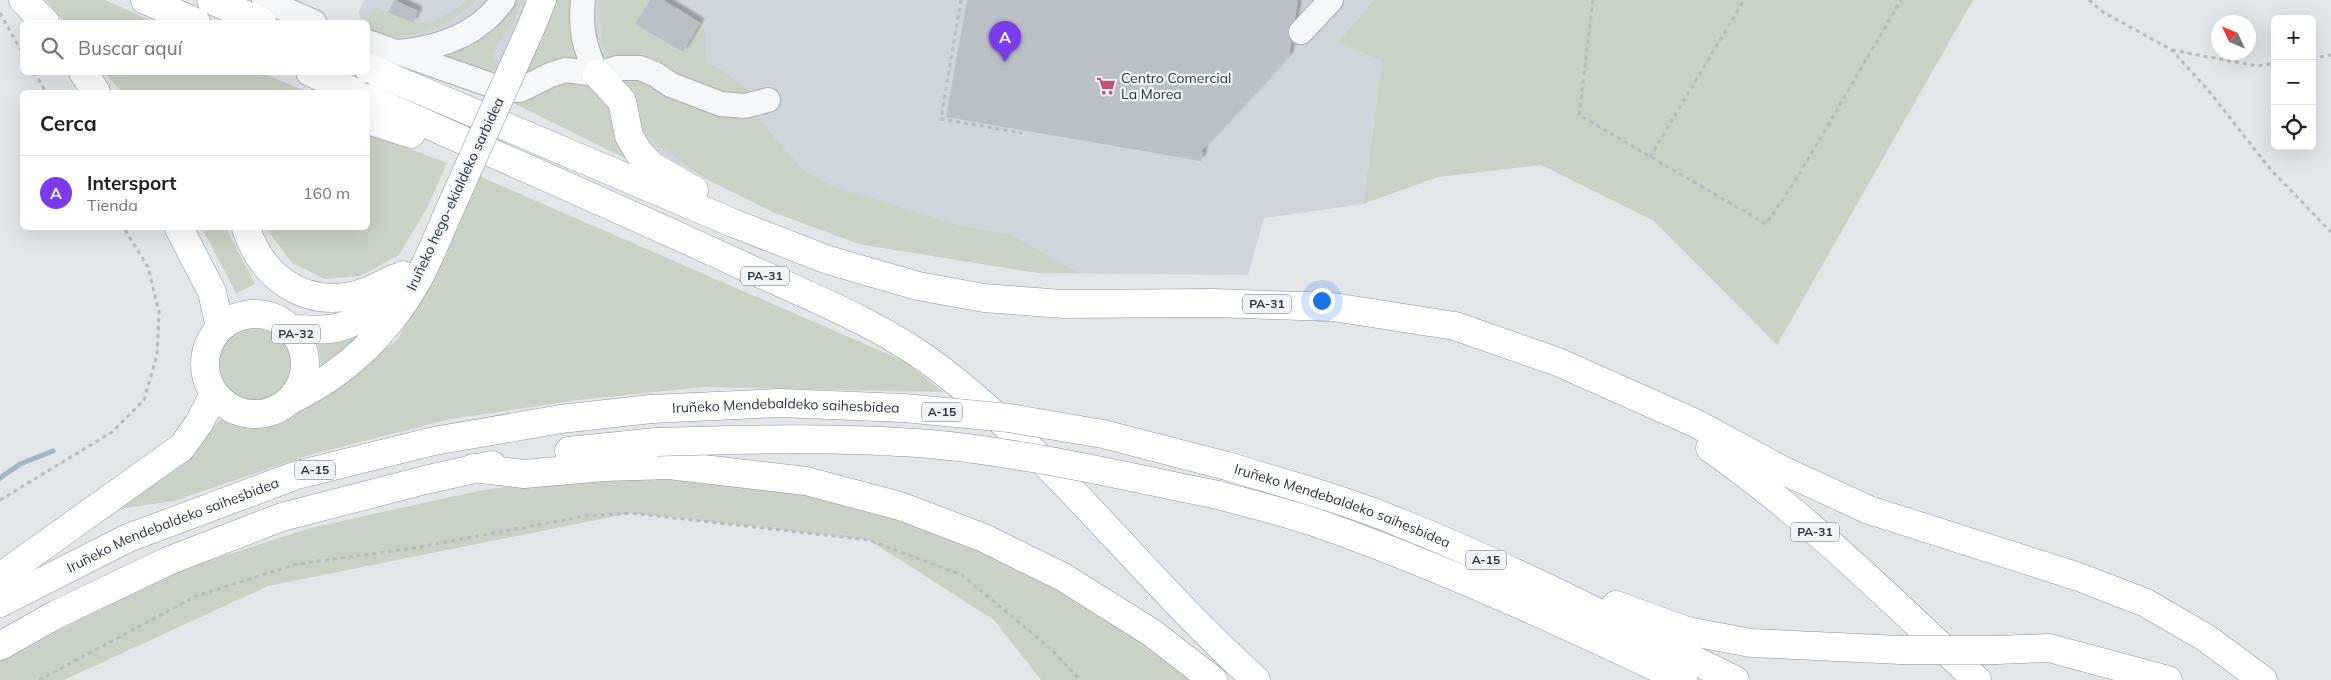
<!DOCTYPE html>
<html lang="es">
<head>
<meta charset="utf-8">
<style>
  :root { --surface:#fff; --page:#f6f6f6; --text:#222; --muted:#767676; --line:#e0e0e0; --accent:#7c3aed }
  body { margin:0; font-family:Mulish,sans-serif; background:var(--page); color:var(--text) }
  .controls { position:absolute; right:15px; top:15px; display:grid; overflow:hidden; border-radius:8px; box-shadow:0 5px 20px #0002 }
  .controls button { width:45px; height:45px; display:grid; place-items:center; padding:0; border:0; border-bottom:1px solid var(--line); background:var(--surface); color:var(--text); font:25px sans-serif }
  .compass { position:absolute; left:2211px; top:15px; width:45px; height:45px; border-radius:50%; background:var(--surface); box-shadow:0 5px 20px #0002; rotate:314deg }
  .you { position:absolute; left:1321px; top:300px; width:18px; height:18px; margin:-12px; border:4px solid #fff; border-radius:50%; background:#1a73e8; box-shadow:0 0 0 8px #1a73e833 }
  .badge { display:grid; place-items:center; width:32px; height:32px; border-radius:50%; background:var(--accent); color:#fff; font-size:16px; font-weight:700 }
  .pin { position:absolute; translate:-50% -41px; filter:drop-shadow(0 1px 2px #0008) }
  .pin::after { content:''; position:absolute; top:26px; width:18px; height:15px; background:inherit; clip-path:polygon(0 0,100% 0,50% 100%) }
  .list { margin:0; padding:0; list-style:none }
  h2 { display:flex; justify-content:space-between; align-items:center; height:65px; margin:0; padding:0 20px; font-size:21px }
  h2 small { font-size:16px; font-weight:400; color:var(--muted) }
  .list li { display:grid; grid-template-columns:32px 1fr auto; gap:15px; align-items:center; box-sizing:border-box; height:75px; padding:0 20px; border-top:1px solid var(--line) }
  .list b { display:block; font-size:19px; white-space:nowrap }
  .list p { margin:0; font-size:16px; white-space:nowrap; color:var(--muted) }
  .list em { font-size:16px; font-style:normal; color:var(--muted) }
  .icon { flex:none; width:28px; height:28px; fill:none; stroke:currentColor; stroke-width:2; stroke-linecap:round; stroke-linejoin:round }
  .map { position:relative; flex:none; width:2331px; height:680px; overflow:hidden }
  .search { position:absolute; background:var(--surface); box-shadow:0 5px 20px #0002; left:20px; top:20px; width:350px; height:55px; display:flex; align-items:center; gap:12px; box-sizing:border-box; padding:0 18px; border-radius:8px; color:var(--muted); font-size:19px }
  .panel { position:absolute; background:var(--surface); box-shadow:0 5px 20px #0002; left:20px; top:90px; width:350px; height:140px; border-radius:8px }
  .map>svg:first-child { display:block }
  .built { fill:#d0d5db }
  .green { fill:#c9d2c4 }
  .lines { fill:none; stroke-linecap:round; stroke-linejoin:round }
  .stream { stroke:#a0b7c6; stroke-width:5 }
  .building { fill:#bac0c6; filter:url(#shadow) }
  .minor-casing { stroke:#a7adb3; stroke-width:26 }
  .highway-casing { stroke:#8a959f; stroke-width:29 }
  .path { stroke:#b8bcc1; stroke-width:3; stroke-dasharray:4 4; stroke-linecap:butt }
  .minor { stroke:#f4f6f8; stroke-width:24 }
  .highway { stroke:#fff; stroke-width:28 }
  .highway-bridge-casing { stroke:#8a959f; stroke-width:29; stroke-linecap:butt }
  .highway-bridge { stroke:#fff; stroke-width:28 }
  .labels { text-anchor:middle; stroke-width:4.5; stroke-linejoin:round; paint-order:stroke }
  .shield { fill:#f1f4f7; stroke:#666e77; stroke-width:1 }
  .shield-label { font-size:12px; font-weight:bold; fill:#2b3540 }
  .poi-label { font-size:14px; fill:#2b3540; stroke:#f1f4f7; text-anchor:start }
  .street-label { font-size:14px; fill:#2b3540; stroke:#f1f4f7 }
</style>
</head>
<body>
<div class="map">
<svg width="2331" height="680" viewBox="0 0 2331 680">
  <defs>
    <filter id="shadow"><feDropShadow dx="4.5" dy="-4.5" stdDeviation="1" flood-color="#0004"/></filter>
  </defs>
  <rect width="100%" height="100%" fill="#e2e6e9"/>
  <path class="built" d="M364 0H1374L1337 42 1382 61 1363 204 1264 218 1248 275 1038 273 859 244 773 212 560 103 469 60 379 36 368 22H360L359 11Z"/>
  <path class="green" d="M46 0H105L154 22H64Z
    M469 0H477C447 27 408 46 368 31L367 22 374 7C425 26 421 33 469 0Z
    M516 0H522L512 23 492 52 493 59 509 68 552 0H576L587 65 517 84 442 56 471 47 493 28Z
    M598 0H650L636 24 682 52 700 23C711 35 701 51 709 64L717 67 749 90 748 93 738 99 616 62 602 45Z
    M1374 0H1973L1777 345 1654 221 1541 165 1438 177 1363 204 1382 61 1337 42Z
    M105 73H263L307 92H122Z
    M618 73 759 119 803 170 832 186 961 226 1009 234 1079 273H1038L859 244 773 212 704 178 663 149 639 126Z
    M576 80 592 86 605 97 629 160 509 101Z
    M368 133 447 163 427 208 399 255 360 276 325 279 292 263 266 228H368Z
    M479 176 906 362 943 392 703 387 578 400 451 419 309 455 174 501 119 509 175 466 224 416 263 424 304 410 397 340 440 266Z
    M202 228H226L255 284 236 293Z
    M377 318 322 373 318 344 343 340Z
    M265 325C294 340 295 349 292 380L273 398 245 402 220 382 215 361 228 336 245 326Z
    M585 475 717 478 829 498 958 539 1092 605 1195 680H1041L994 620 869 540 631 513 268 586 64 680H0V661L163 575 314 527 478 491Z"/>
  <g class="lines">
    <path class="stream" d="M0 478 20 464 53 451"/>
  </g>
  <path class="building" d="M394 0 418 11 413 23 388 12Z
    M650 0H663L700 23 683 52 635 24Z
    M967 0H1298L1289 56 1203 149 1201 161 946 117Z"/>
  <g class="lines">
    <g class="minor-casing">
      <path id="minor" d="M264 0 314 22
        M583 0C580 30 584 47 597 74
        M1301 32 1331 0
        M368 42 505 90H520L550 75 566 70 597 74 617 68H640L655 74 671 85 721 104 745 106 768 100
        M399 52C440 48 479 35 503 0"/>
    </g>
    <g class="highway-casing">
      <g id="highway">
        <path d="M23 0 45 22"/>
        <path d="M145 0 196 22"/>
        <path d="M211 0 262 22"/>
        <path d="M532 25 542 0"/>
        <path d="M368 68 733 223 828 260 918 286 984 298 1063 304 1213 303 1333 307 1455 326 1558 362 1695 423 1782 470 1869 510 2079 577 2146 603 2206 638 2263 680"/>
        <path d="M83 72 96 92"/>
        <path d="M310 72 355 92"/>
        <path d="M597 74 622 101 629 136 639 153 652 166 694 190"/>
        <path d="M368 98C491 153 616 207 739 264 808 296 883 324 944 372 1060 463 1147 582 1256 680"/>
        <path d="M368 120 411 134"/>
        <path d="M179 228 212 292 220 327"/>
        <path d="M246 228C261 275 301 306 352 296 367 293 381 285 395 278"/>
        <circle cx="255" cy="364" r="50"/>
        <path d="M292 329C306 329 322 331 336 328 364 322 387 298 403 275"/>
        <path d="M290 400C344 375 388 333 417 281 428 261 437 239 446 218"/>
        <path d="M1710 448C1806 515 1891 600 1977 680"/>
        <path d="M569 451 657 442"/>
        <path id="s1" d="M1227 466C1286 484 1346 500 1403 524 1516 569 1625 627 1735 680"/>
        <path d="M473 468 524 474 604 467 669 465 806 481 900 506 984 538 1063 577 1152 633 1213 680"/>
        <path d="M1218 495C1251 504 1285 512 1317 523 1442 567 1563 623 1683 680"/>
        <path d="M0 577 182 447 199 423 214 394"/>
        <path id="s2" d="M0 603 128 538 297 475 434 441 561 419 651 409"/>
        <path d="M1616 605 1687 631 1751 643 1901 650"/>
        <path d="M0 646 57 614 168 561 282 517 425 480 492 465"/>
        <path d="M1997 650 2049 648 2168 680"/>
      </g>
    </g>
    <path class="path" d="M961 0 941 119 1022 133
      M1593 0 1579 115 1766 224 1797 178 1901 0
      M2089 0 2103 12 2172 50 2208 90 2271 170 2331 232
      M0 13 22 52
      M2172 50 2257 66 2275 63
      M2312 58 2331 55
      M34 72 46 92
      M1650 157 1744 0
      M0 500 112 432 144 400 157 355 159 312 148 267 124 228
      M39 680 196 596 297 564 414 548 585 516 631 513 869 540 962 575 1050 648 1080 680"/>
    <use href="#minor" class="minor"/>
    <use href="#highway" class="highway"/>
    <g class="highway-bridge-casing">
      <g id="highway-bridge">
        <path d="M446 218 532 25"/>
        <path id="s3" d="M651 409 780 403 904 408 1009 418 1103 434 1227 466"/>
        <path d="M657 442C748 439 840 437 930 444 1027 453 1123 476 1218 495"/>
        <path d="M1901 650H1997"/>
      </g>
    </g>
    <use href="#highway-bridge" class="highway-bridge"/>
  </g>
  <defs>
    <g id="supermarket-bare" transform="scale(1.5)"><path d="M-6-5.5h2.5l.6 2H6L4.5 2H-2.5L-4.4-4H-6ZM-1.5 3.2a1.3 1.3 0 1 0 .1 0ZM3 3.2a1.3 1.3 0 1 0 .1 0Z" fill="#c45171" stroke="#f1f4f7" stroke-width="2.5" paint-order="stroke"/></g>
  </defs>
  <g fill-rule="evenodd">
    <use href="#supermarket-bare" x="1106" y="86"/>
  </g>
  <g class="labels">
    <g class="shield">
      <rect x="741" y="266.5" width="48" height="19" rx="4"/>
      <rect x="1243" y="294.5" width="48" height="19" rx="4"/>
      <rect x="272" y="324.5" width="48" height="19" rx="4"/>
      <rect x="922" y="402.5" width="40" height="19" rx="4"/>
      <rect x="295" y="460.5" width="40" height="19" rx="4"/>
      <rect x="1791" y="522.5" width="48" height="19" rx="4"/>
      <rect x="1466" y="550.5" width="40" height="19" rx="4"/>
    </g>
    <g class="shield-label">
      <text x="765" y="280">PA-31</text>
      <text x="1267" y="308">PA-31</text>
      <text x="296" y="338">PA-32</text>
      <text x="942" y="416">A-15</text>
      <text x="315" y="474">A-15</text>
      <text x="1815" y="536">PA-31</text>
      <text x="1486" y="564">A-15</text>
    </g>
    <g class="poi-label">
      <text x="1121" y="83">Centro Comercial<tspan x="1121" dy="16">La Morea</tspan></text>
    </g>
    <g class="street-label">
      <text transform="translate(455 194) rotate(-65)" y="5">Iruñeko hego-ekialdeko sarbidea</text>
      <text dy="5" stroke="none"><textPath href="#s3" startOffset="135">Iruñeko Mendebaldeko saihesbidea</textPath></text>
      <text dy="5" stroke="none"><textPath href="#s1" startOffset="122">Iruñeko Mendebaldeko saihesbidea</textPath></text>
      <text dy="5" stroke="none"><textPath href="#s2" startOffset="190">Iruñeko Mendebaldeko saihesbidea</textPath></text>
    </g>
  </g>
</svg>
<div class="controls">
<button>+</button>
<button>−</button>
<button><svg class="icon" aria-label="locate" viewBox="0 0 24 24"><circle cx="12" cy="12" r="6"/><path d="M12 2v4M12 18v4M2 12h4M18 12h4"/></svg></button>
</div>
<svg class="compass" viewBox="-18 -18 36 36"><path d="M0-13l5 13h-10z" fill="#e53935"/><path d="M0 13l5-13h-10z" fill="#767676"/></svg>
<div class="you"></div>
<div class="pin badge" style="left:1005px;top:62px">A</div>
<div class="search"><svg class="icon" aria-label="search" viewBox="0 0 24 24"><circle cx="10" cy="10" r="6"/><path d="M15 15l6 6"/></svg>Buscar aquí</div>
<section class="panel">
<h2>Cerca<small></small></h2>
<ul class="list">
<li><span class="badge">A</span><div><b>Intersport</b><p>Tienda</p></div><em>160 m</em></li>
</ul>
</section>
</div>
</body>
</html>
